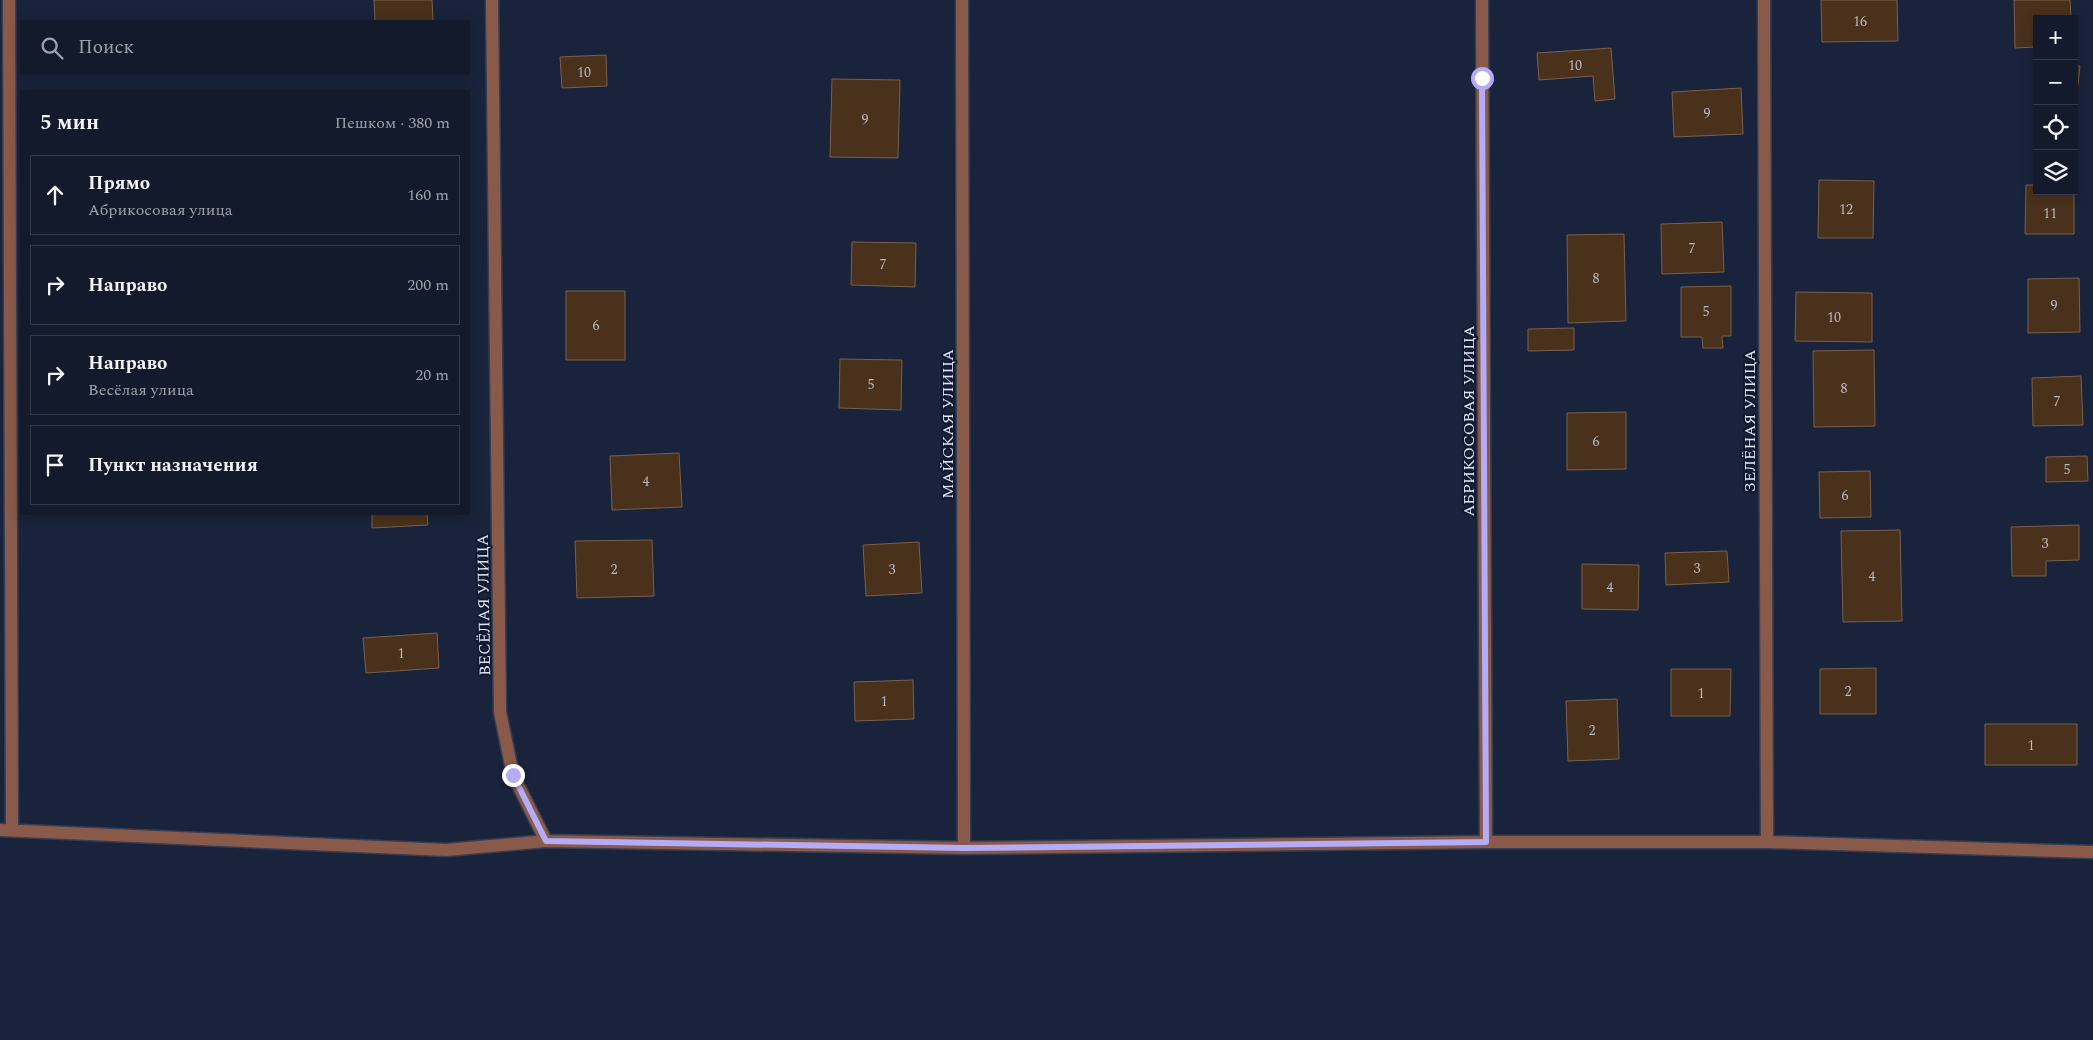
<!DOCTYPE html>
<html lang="ru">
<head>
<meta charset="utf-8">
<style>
  :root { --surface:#131a2c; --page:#202738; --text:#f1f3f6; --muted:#9da1a9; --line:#323848 }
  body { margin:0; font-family:Spectral,serif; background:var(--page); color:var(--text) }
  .controls { position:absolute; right:15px; top:15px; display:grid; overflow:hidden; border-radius:0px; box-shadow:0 2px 12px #0003 }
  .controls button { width:45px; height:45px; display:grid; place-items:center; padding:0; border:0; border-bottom:1px solid var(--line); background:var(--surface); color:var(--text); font:25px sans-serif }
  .stop { position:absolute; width:15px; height:15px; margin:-11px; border:4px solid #b5acf8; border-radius:50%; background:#fff }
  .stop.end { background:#b5acf8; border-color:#fff; box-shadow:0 1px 5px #0008 }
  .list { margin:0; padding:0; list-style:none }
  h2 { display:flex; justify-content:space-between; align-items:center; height:65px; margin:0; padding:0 20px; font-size:21px }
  h2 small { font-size:16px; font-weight:400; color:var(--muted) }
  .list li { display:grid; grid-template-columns:32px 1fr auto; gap:15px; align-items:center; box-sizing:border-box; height:80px; margin:0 10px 10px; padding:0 10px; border:1px solid var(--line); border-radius:0px }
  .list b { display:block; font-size:19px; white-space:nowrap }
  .list p { margin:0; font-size:16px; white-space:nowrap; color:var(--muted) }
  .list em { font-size:16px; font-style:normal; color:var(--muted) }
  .icon { flex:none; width:28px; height:28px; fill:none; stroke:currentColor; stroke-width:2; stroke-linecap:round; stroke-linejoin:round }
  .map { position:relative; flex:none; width:2093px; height:1040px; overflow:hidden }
  .search { position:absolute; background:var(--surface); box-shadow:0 2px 12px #0003; left:20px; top:20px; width:450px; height:55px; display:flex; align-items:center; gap:12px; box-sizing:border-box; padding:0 18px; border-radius:0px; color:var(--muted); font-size:19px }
  .panel { position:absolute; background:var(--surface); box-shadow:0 2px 12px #0003; left:20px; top:90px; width:450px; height:425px; border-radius:0px }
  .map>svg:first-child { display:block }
  .building { fill:#49311c; stroke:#7b604a }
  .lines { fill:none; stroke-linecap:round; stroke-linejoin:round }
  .street-casing { stroke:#353e55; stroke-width:15 }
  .street { stroke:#895a49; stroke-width:12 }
  .route { stroke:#b5acf8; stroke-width:6 }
  .labels { text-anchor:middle; stroke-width:4; stroke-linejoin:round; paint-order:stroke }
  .number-label { font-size:14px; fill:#b9b8c0 }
  .street-label { font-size:16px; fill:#dee5f6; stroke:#101930 }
</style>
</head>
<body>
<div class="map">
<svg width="2093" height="1040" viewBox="0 0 2093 1040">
  <rect width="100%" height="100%" fill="#19233b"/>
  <path class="building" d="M374 0H432L433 21H375Z
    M1821 0H1897L1898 41 1822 42Z
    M2014 0H2070L2071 19H2037V47L2015 48Z
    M1611 48 1615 99 1595 101 1593 76 1539 80 1537 53Z
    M606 55 607 86 562 88 560 57Z
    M2074 66H2080L2078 85 2074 84Z
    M832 79 900 80 898 158 830 157Z
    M1741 88 1743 134 1674 137 1672 92Z
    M1819 180 1874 181 1873 238H1818Z
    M2026 185H2037V191H2074V234H2025Z
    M1722 222 1724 272 1662 274 1661 224Z
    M1624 234 1626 321 1568 323 1567 235Z
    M852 242 916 243 915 287 851 285Z
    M2079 278 2080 332 2028 333V279Z
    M1731 286V336H1722L1723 348H1703L1702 337H1681V287Z
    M566 291H625V360H566Z
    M1796 292 1872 293V342L1795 341Z
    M1574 328V350L1528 351V329Z
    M1874 350 1875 426 1814 427 1813 351Z
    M840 359 902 360 901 410 839 408Z
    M2081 376 2083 425 2033 426 2032 378Z
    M1626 412V469L1567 470V413Z
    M679 453 682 507 612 510 610 456Z
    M2087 456 2088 481 2046 482V457Z
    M1870 471 1871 517 1820 518 1819 472Z
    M372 514H427L428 525 372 528Z
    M2079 525V560L2046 561V576H2012L2011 527Z
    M1900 530 1902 621 1843 622 1841 531Z
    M652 540 654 596 577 598 575 541Z
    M919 542 922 593 866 596 863 545Z
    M1727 551 1729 582 1666 585 1665 553Z
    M1582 564 1639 565 1638 610 1582 609Z
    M437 633 439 668 366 673 363 638Z
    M1876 668V714H1820V669Z
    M1671 669H1731L1730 716H1671Z
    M913 680 914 719 855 721 854 682Z
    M1617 699 1619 759 1568 761 1566 701Z
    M1985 724H2077V765H1985Z"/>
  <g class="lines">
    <g class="street-casing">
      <path id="street" d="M9 0 12 830
        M492 0 500 712 513 775 546 841
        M962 0 964 848
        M1482 0 1486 842
        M1764 0 1767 842
        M0 830 446 850 546 841 964 848 1486 842H1767L2093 852"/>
    </g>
    <use href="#street" class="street"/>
  </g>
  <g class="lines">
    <path class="route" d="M513 775 546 841 964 848 1486 842 1482 78"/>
  </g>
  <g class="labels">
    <g class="number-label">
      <text x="1860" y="26">16</text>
      <text x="1575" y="70">10</text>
      <text x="584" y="77">10</text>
      <text x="1707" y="118">9</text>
      <text x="865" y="124">9</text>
      <text x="1846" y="214">12</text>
      <text x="2050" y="218">11</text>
      <text x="1692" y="253">7</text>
      <text x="883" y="269">7</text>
      <text x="1596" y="283">8</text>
      <text x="2054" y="310">9</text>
      <text x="1706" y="316">5</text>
      <text x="1834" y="322">10</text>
      <text x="596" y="330">6</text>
      <text x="871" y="389">5</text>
      <text x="1844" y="393">8</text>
      <text x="2057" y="406">7</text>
      <text x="1596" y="446">6</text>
      <text x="2067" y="474">5</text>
      <text x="646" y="486">4</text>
      <text x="1845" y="500">6</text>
      <text x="2045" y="548">3</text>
      <text x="1697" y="573">3</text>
      <text x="614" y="574">2</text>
      <text x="892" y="574">3</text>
      <text x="1872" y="581">4</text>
      <text x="1610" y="592">4</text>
      <text x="401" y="658">1</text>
      <text x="1848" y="696">2</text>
      <text x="1701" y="698">1</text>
      <text x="884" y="706">1</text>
      <text x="1592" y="735">2</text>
      <text x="2031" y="750">1</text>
    </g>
    <g class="street-label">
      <text transform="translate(1468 421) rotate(-90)" y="6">АБРИКОСОВАЯ УЛИЦА</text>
      <text transform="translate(1749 421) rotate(-90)" y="6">ЗЕЛЁНАЯ УЛИЦА</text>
      <text transform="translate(947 424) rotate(-90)" y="6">МАЙСКАЯ УЛИЦА</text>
      <text transform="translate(483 605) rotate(-91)" y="6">ВЕСЁЛАЯ УЛИЦА</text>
    </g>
  </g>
</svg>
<div class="controls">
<button>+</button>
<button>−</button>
<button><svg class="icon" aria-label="locate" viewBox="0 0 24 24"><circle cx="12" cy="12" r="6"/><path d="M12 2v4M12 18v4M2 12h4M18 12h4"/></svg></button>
<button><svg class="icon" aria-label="layers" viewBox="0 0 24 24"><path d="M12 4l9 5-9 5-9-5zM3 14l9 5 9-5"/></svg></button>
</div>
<div class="stop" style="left:1482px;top:78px"></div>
<div class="stop end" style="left:513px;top:775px"></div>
<div class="search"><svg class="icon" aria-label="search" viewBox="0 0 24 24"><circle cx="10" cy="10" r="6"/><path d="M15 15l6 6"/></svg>Поиск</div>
<section class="panel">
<h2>5 мин<small>Пешком · 380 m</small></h2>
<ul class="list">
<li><svg class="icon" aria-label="ahead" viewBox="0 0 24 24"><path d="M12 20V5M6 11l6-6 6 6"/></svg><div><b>Прямо</b><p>Абрикосовая улица</p></div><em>160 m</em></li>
<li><svg class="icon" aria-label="right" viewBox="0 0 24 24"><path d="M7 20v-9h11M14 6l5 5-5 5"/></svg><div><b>Направо</b></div><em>200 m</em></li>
<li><svg class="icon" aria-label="right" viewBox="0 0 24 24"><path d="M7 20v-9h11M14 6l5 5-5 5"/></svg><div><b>Направо</b><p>Весёлая улица</p></div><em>20 m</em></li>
<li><svg class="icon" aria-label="arrive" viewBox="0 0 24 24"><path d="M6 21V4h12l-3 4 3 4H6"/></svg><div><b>Пункт назначения</b></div></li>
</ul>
</section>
</div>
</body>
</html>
